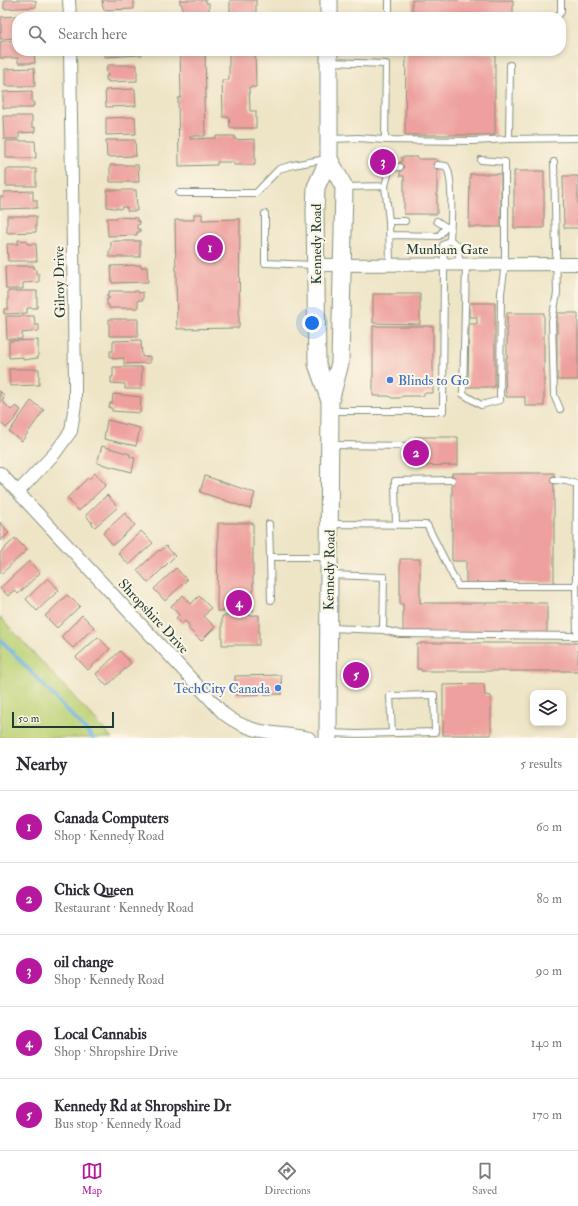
<!DOCTYPE html>
<html lang="en">
<head>
<meta charset="utf-8">
<style>
  :root { --surface:#fff; --page:#f7f7f7; --text:#2b2b33; --muted:#7c7c81; --line:#e1e1e2; --accent:#b5179e }
  body { margin:0; font-family:"IM FELL Double Pica",serif; background:var(--page); color:var(--text) }
  .controls { position:absolute; right:12px; bottom:12px; display:grid; overflow:hidden; border-radius:8px; box-shadow:0 2px 6px #0003 }
  .controls button { width:36px; height:36px; display:grid; place-items:center; padding:0; border:0; border-bottom:1px solid var(--line); background:var(--surface); color:var(--text); font:20px sans-serif }
  .scale { position:absolute; left:12px; bottom:10px; width:102px; box-sizing:border-box; padding-left:4px; border:2px solid #1f3d34; border-top:0; font-size:11px; line-height:14px; white-space:nowrap; color:#1f3d34; -webkit-text-stroke:3px #fcf5e5; paint-order:stroke }
  .you { position:absolute; left:312px; top:323px; width:14px; height:14px; margin:-10px; border:3px solid #fff; border-radius:50%; background:#1a73e8; box-shadow:0 0 0 6px #1a73e833 }
  .badge { display:grid; place-items:center; width:26px; height:26px; border-radius:50%; background:var(--accent); color:#fff; font-size:13px; font-weight:700 }
  .pin { position:absolute; translate:-50% -50%; border:2px solid #fff; box-shadow:0 1px 4px #0006 }
  .list { margin:0; padding:0; list-style:none }
  h2 { display:flex; justify-content:space-between; align-items:center; height:52px; margin:0; padding:0 16px; font-size:17px }
  h2 small { font-size:13px; font-weight:400; color:var(--muted) }
  .list li { display:grid; grid-template-columns:26px 1fr auto; gap:12px; align-items:center; box-sizing:border-box; height:72px; padding:0 16px; border-top:1px solid var(--line) }
  .list b { display:block; font-size:15px; white-space:nowrap }
  .list p { margin:0; font-size:13px; white-space:nowrap; color:var(--muted) }
  .list em { font-size:13px; font-style:normal; color:var(--muted) }
  .icon { flex:none; width:22px; height:22px; fill:none; stroke:currentColor; stroke-width:2; stroke-linecap:round; stroke-linejoin:round }
  .map { position:relative; flex:none; width:578px; height:738px; overflow:hidden }
  .search { position:absolute; background:var(--surface); box-shadow:0 2px 6px #0003; left:12px; right:12px; top:12px; height:44px; display:flex; align-items:center; gap:10px; box-sizing:border-box; padding:0 14px; border-radius:16px; color:var(--muted); font-size:15px }
  .sheet { height:412px; background:var(--surface) }
  nav { display:flex; justify-content:space-around; align-items:center; box-sizing:border-box; height:56px; border-top:1px solid var(--line); background:var(--surface); font-size:11px; color:var(--muted) }
  nav a { display:grid; justify-items:center; gap:2px }
  nav .on { color:var(--accent) }
  .map>svg:first-child { display:block }
  .green { fill:#bcd175; stroke:#6e8754 }
  .lines { fill:none; stroke-linecap:round; stroke-linejoin:round }
  .stream { stroke:#69b3e1; stroke-width:4 }
  .building { fill:#eea09e }
  .lane-casing { stroke:#86917e; stroke-width:8 }
  .street-casing { stroke:#86917e; stroke-width:14 }
  .secondary-casing { stroke:#86917e; stroke-width:19 }
  .lane { stroke:#fff; stroke-width:6 }
  .street { stroke:#fff; stroke-width:12 }
  .secondary { stroke:#fff; stroke-width:17 }
  .shop-dot { fill:#3f7fe0; stroke:#fcf5e5; stroke-width:1.5 }
  .labels { text-anchor:middle; stroke-width:4; stroke-linejoin:round; paint-order:stroke }
  .street-label { font-size:14px; fill:#1f3d34; stroke:#fcf5e5 }
  .shop-label { font-size:14px; fill:#366cbe; stroke:#fcf5e5; text-anchor:start }
</style>
</head>
<body>
<div class="map">
<svg width="578" height="738" viewBox="0 0 578 738">
  <rect width="100%" height="100%" fill="#fcf5e5"/>
  <filter id="ink" filterUnits="userSpaceOnUse"><feTurbulence type="fractalNoise" baseFrequency=".025" numOctaves="2"/><feDisplacementMap in="SourceGraphic" scale="8" xChannelSelector="R" yChannelSelector="G"/><feConvolveMatrix kernelMatrix="1 2 1 2 8 2 1 2 1" color-interpolation-filters="sRGB"/></filter>
  <filter id="wash" filterUnits="userSpaceOnUse"><feTurbulence type="fractalNoise" baseFrequency=".012" numOctaves="4" result="noise"/><feDisplacementMap in="SourceGraphic" scale="16" xChannelSelector="R" yChannelSelector="G"/><feGaussianBlur stdDeviation="0.9" result="paint"/><feColorMatrix in="noise" values="0 0 0 0 0 0 0 0 0 0 0 0 0 0 0 0 0 1.4 0 .05"/><feComposite in="paint" operator="in"/></filter>
  <g filter="url(#wash)">
    <rect width="100%" height="100%" fill="#eee5c7"/>
    <path class="green" d="M0 617 112 738H0Z"/>
    <g class="lines">
      <path class="stream" d="M0 639 93 738"/>
    </g>
    <g id="blocks">
      <path class="building" d="M4 0H33L36 1V7L4 9Z
        M102 0H134V9L104 10 102 3 104 2H102Z
        M180 0H206V3H209V17H183L182 4H180Z
        M230 0H256V17H230Z
        M412 0H513V17H412Z
        M107 15H136L137 17H107Z
        M17 16V38L0 39V32H1V17Z
        M4 41H17V51H34L35 63H18V58H0V42Z
        M105 51H142V55L105 57Z
        M180 51H205L206 98H204L205 136H190V139L216 138V136H235V140L255 139V165H234V162H217V165L179 166 178 98H181Z
        M229 51H255L256 87H249L250 111H256V128H230L229 117H223L222 80H229Z
        M406 52 495 53V135H405Z
        M108 65H137V81L108 82V80H106V76H108V74H107L106 67H108Z
        M34 68 35 86H5V69Z
        M135 89 136 106 106 107 105 90Z
        M32 91V102H34V106H32V108H3V92Z
        M3 116H32V127H35V132L19 133V139H4Z
        M135 117 136 134 106 135V118Z
        M106 140H135L136 156 107 157Z
        M6 141H35L36 158H6Z
        M402 157H418V159H437V214H404V176H400V162H402Z
        M110 165H138L139 182H110Z
        M6 169H36V186H6Z
        M514 171H544V228H514Z
        M470 174H501V227H469Z
        M563 176H578V228H564Z
        M107 190H136L137 211H127V207H122L121 209 107 207Z
        M33 191V200H37V208L0 209V197H4V192Z
        M194 214H202V220L240 219 239 328 177 329 175 220H194Z
        M7 216H36V232L7 233Z
        M117 217 137 218V221H139L140 224 137 225V229H140V232H137V235L108 236 107 218H117Z
        M18 240 27 241V244H36L37 261H8L7 244H18Z
        M111 241H140V257H109V251H111Z
        M141 265V267H147L148 282 112 283 111 266Z
        M5 266H34V269H36V274H39V282L23 283V289H6Z
        M8 291H37V308H27V313L4 314V309H8Z
        M109 291H138V293L143 292V300H138V308H109V305H107V299H109V297H107V294H109Z
        M373 294H420V324L373 323Z
        M469 303H495V387H468L469 324H477V317H469Z
        M507 313H544V406H525V397H506L505 373 506 372V358H507Z
        M557 313H578V380H557Z
        M6 316H34L35 325H39V331L22 333V339H7Z
        M109 319H138V336H109Z
        M373 326H433V393H424V396H403L399 398H392L389 396H373Z
        M38 340V358L23 360V357L9 358V341Z
        M141 340 142 357 150 356V363L124 364V358L113 359V357H110V351H113V341Z
        M113 367H142L141 389H125V384L111 383V377H113Z
        M9 369H39V385L10 386Z
        M0 391 4 395 3 397 4 399 2 401 11 410 16 406 21 410 14 420 6 428 1 423 0 424Z
        M113 394 141 397 140 413 112 411V408H109L110 403 112 404Z
        M31 401 44 410 22 441 9 432Z
        M107 420 140 428 136 446 104 439Z
        M415 437H458V465L416 466Z
        M102 446 130 454V457L135 458 132 472 97 463Z
        M95 473 106 485 79 511 67 498 88 478 89 479Z
        M452 473H554V583H466V561H452Z
        M205 476 255 493 250 509 200 492Z
        M107 495 118 507 95 527 91 523 93 522H91L86 515Z
        M125 513 135 525 113 545 103 533Z
        M0 522 9 533 0 541Z
        M218 523H253V611H217Z
        M141 531 153 543 129 565 118 553Z
        M15 538 27 550 2 573 0 571V553Z
        M166 546 175 556 148 583 137 570 159 550 160 551Z
        M400 559H420V603H547V634L403 633V604H400Z
        M29 561 40 573 18 594 14 590 8 596 0 588Z
        M176 568 187 580 165 601 154 589Z
        M48 578 59 590 37 611 26 599Z
        M67 595 80 606 57 628 45 616Z
        M183 595 191 604 199 596 211 608 204 616 215 627 201 641 188 628 190 626 185 621 182 624 176 618 179 615 171 606Z
        M82 615 94 627 73 648 61 637Z
        M259 615V645H222V616Z
        M98 637 110 649 88 670 76 657Z
        M421 643H578V671H421V669H417V644H421Z
        M120 651 131 663 107 686 96 674Z
        M281 675 282 694 235 695V676Z
        M484 684 485 695 491 696V735H443V685Z"/>
    </g>
  </g>
  <g filter="url(#ink)">
    <use href="#blocks" fill-opacity="0" stroke="#86917e" stroke-width="1"/>
    <g class="lines">
      <g class="lane-casing">
        <path id="lane" d="M389 0V17
          M557 17 561 12V0
          M331 62 386 64 385 140 359 138 331 139
          M509 139 510 65
          M385 140 473 141 509 139 578 138
          M554 162 557 293 552 321 554 395 560 409
          M437 165 446 166C454 178 451 224 450 240
          M345 187 385 186
          M179 193H256L279 169 293 165 326 159
          M265 214V263L314 265
          M389 221H405
          M437 221 446 227H449
          M390 235 439 236 446 227
          M390 264 389 221 385 186 389 171 391 168 400 167
          M466 264 463 394 481 405 500 400 501 293 505 264V162L481 160
          M331 411H443L444 264 443 245 450 240 457 245 460 264
          M332 445 411 446
          M269 524 270 557H328
          M331 524 427 525 458 586H576L577 484 566 481 554 480
          M396 525 395 481 452 480
          M270 557 271 600
          M330 628 383 630 384 577 331 575
          M383 630 400 634 577 636 576 586
          M329 733 357 734 435 732 434 695 390 696 392 733"/>
      </g>
      <g class="street-casing">
        <path id="street" d="M69 0 70 17
          M316 265 578 264
          M0 473 224 714C253 736 275 731 309 738
          M18 492 55 453 71 431 75 404V381L70 51"/>
      </g>
      <g class="secondary-casing">
        <path id="secondary" d="M329 17V0
          M329 51V159L316 187 315 210 317 364 330 401
          M328 738 330 401 340 363 344 187 329 159"/>
      </g>
      <use href="#lane" class="lane"/>
      <use href="#street" class="street"/>
      <use href="#secondary" class="secondary"/>
    </g>
  </g>
  <g class="shop-dot">
    <circle cx="390" cy="380" r="4"/>
    <circle cx="278" cy="688" r="4"/>
  </g>
  <g class="labels">
    <g class="street-label">
      <text transform="translate(316 244) rotate(-90)" y="5">Kennedy Road</text>
      <text x="447" y="254">Munham Gate</text>
      <text transform="translate(59 282) rotate(-91)" y="5">Gilroy Drive</text>
      <text transform="translate(329 570) rotate(-89)" y="5">Kennedy Road</text>
      <text transform="translate(154 616) rotate(47)" y="5">Shropshire Drive</text>
    </g>
    <g class="shop-label">
      <text x="398" y="385">Blinds to Go</text>
      <text x="270" y="693" text-anchor="end">TechCity Canada</text>
    </g>
  </g>
</svg>
<div class="controls">
<button><svg class="icon" aria-label="layers" viewBox="0 0 24 24"><path d="M12 4l9 5-9 5-9-5zM3 14l9 5 9-5"/></svg></button>
</div>
<div class="scale">50 m</div>
<div class="you"></div>
<div class="pin badge" style="left:210px;top:248px">1</div>
<div class="pin badge" style="left:416px;top:453px">2</div>
<div class="pin badge" style="left:383px;top:162px">3</div>
<div class="pin badge" style="left:239px;top:603px">4</div>
<div class="pin badge" style="left:356px;top:675px">5</div>
<div class="search"><svg class="icon" aria-label="search" viewBox="0 0 24 24"><circle cx="10" cy="10" r="6"/><path d="M15 15l6 6"/></svg>Search here</div>
</div>
<section class="sheet">
<h2>Nearby<small>5 results</small></h2>
<ul class="list">
<li><span class="badge">1</span><div><b>Canada Computers</b><p>Shop · Kennedy Road</p></div><em>60 m</em></li>
<li><span class="badge">2</span><div><b>Chick Queen</b><p>Restaurant · Kennedy Road</p></div><em>80 m</em></li>
<li><span class="badge">3</span><div><b>oil change</b><p>Shop · Kennedy Road</p></div><em>90 m</em></li>
<li><span class="badge">4</span><div><b>Local Cannabis</b><p>Shop · Shropshire Drive</p></div><em>140 m</em></li>
<li><span class="badge">5</span><div><b>Kennedy Rd at Shropshire Dr</b><p>Bus stop · Kennedy Road</p></div><em>170 m</em></li>
</ul>
</section>
<nav>
<a class="on"><svg class="icon" aria-label="map" viewBox="0 0 24 24"><path d="M3 6l6-2 6 2 6-2v14l-6 2-6-2-6 2zM9 4v14M15 6v14"/></svg>Map</a>
<a><svg class="icon" aria-label="directions" viewBox="0 0 24 24"><path d="M12 3l9 9-9 9-9-9zM9 14v-3h6M13 9l2 2-2 2"/></svg>Directions</a>
<a><svg class="icon" aria-label="saved" viewBox="0 0 24 24"><path d="M7 4h10v16l-5-4-5 4z"/></svg>Saved</a>
</nav>
</body>
</html>
